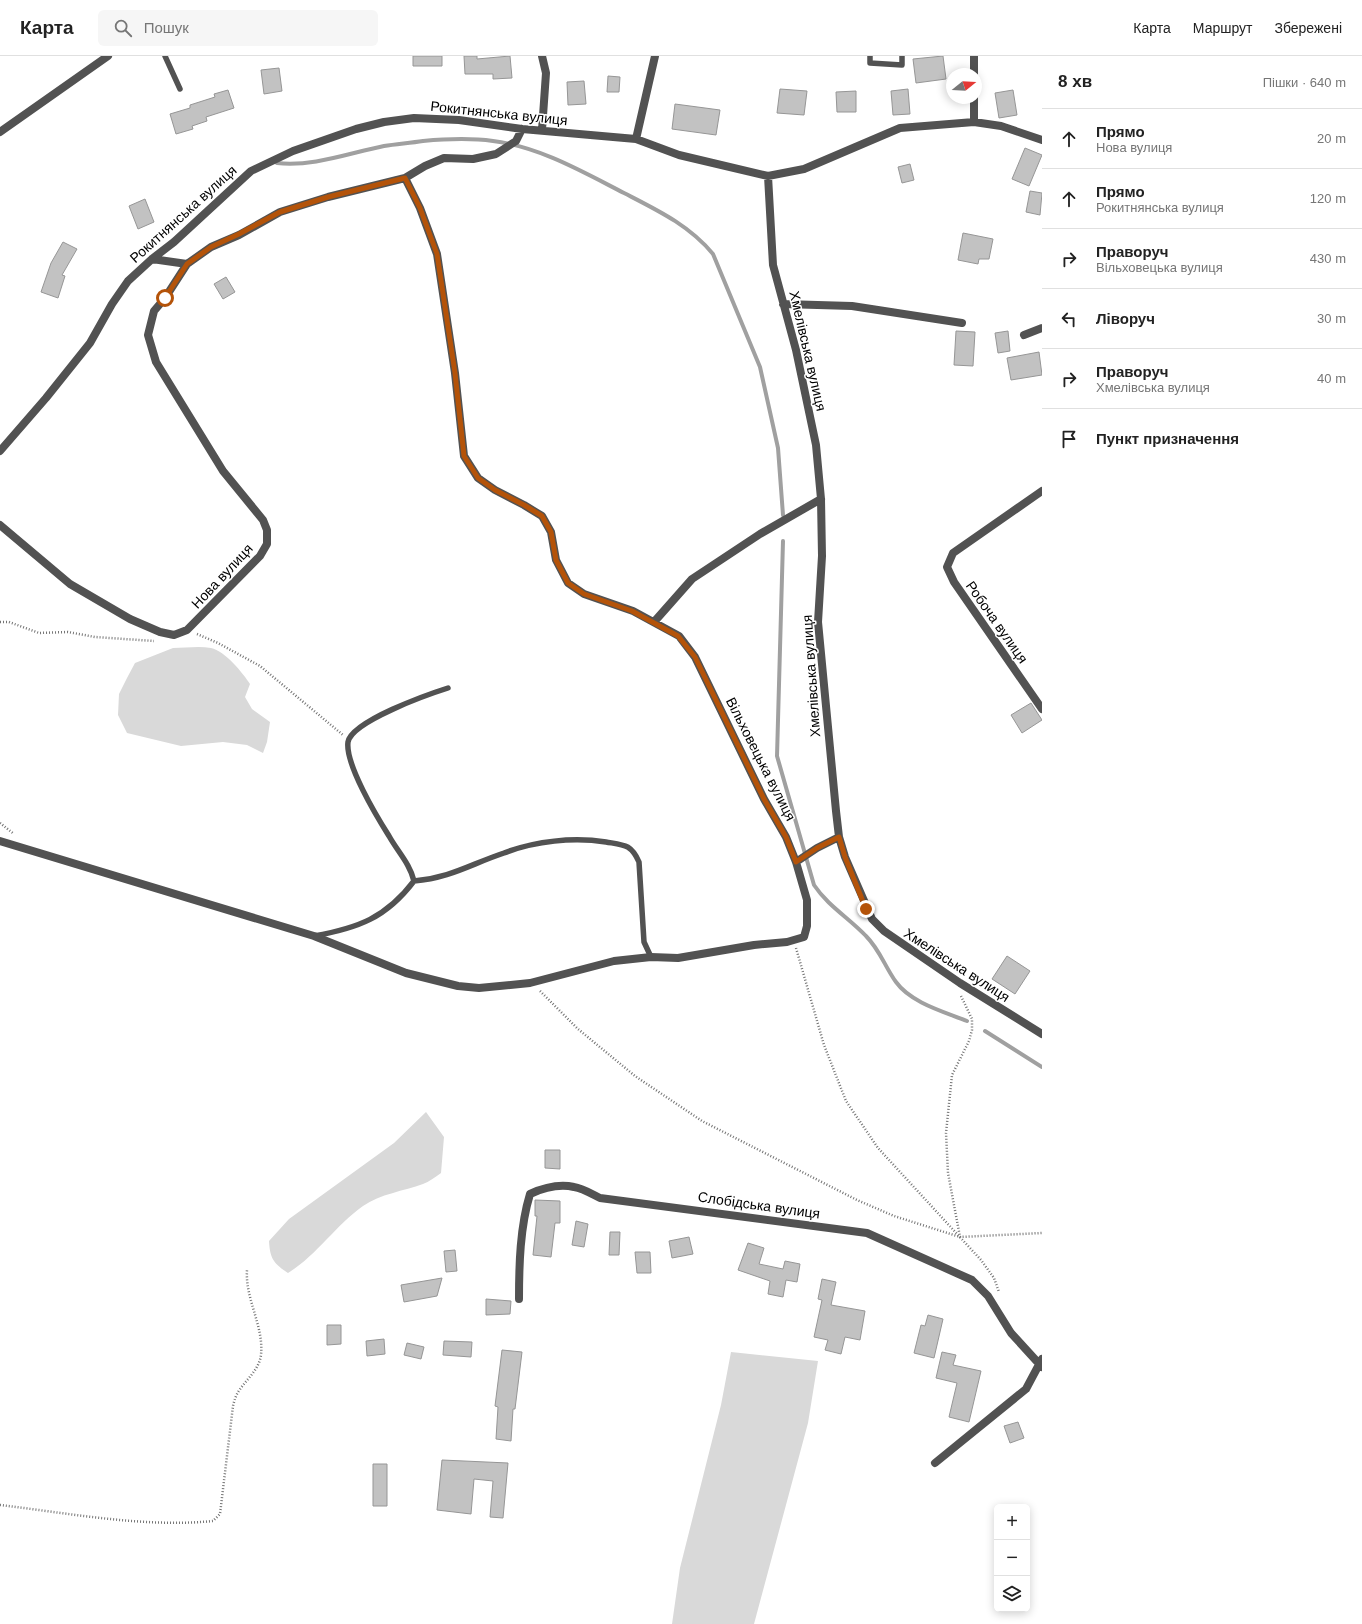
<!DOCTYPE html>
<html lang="uk">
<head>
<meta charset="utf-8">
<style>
  :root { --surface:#fff; --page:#f6f6f6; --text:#222; --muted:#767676; --line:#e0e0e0 }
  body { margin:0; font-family:Arial,sans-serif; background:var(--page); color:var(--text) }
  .controls { position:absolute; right:12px; bottom:12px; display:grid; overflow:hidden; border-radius:6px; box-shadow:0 2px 10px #0003 }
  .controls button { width:36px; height:36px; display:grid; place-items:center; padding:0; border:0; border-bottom:1px solid var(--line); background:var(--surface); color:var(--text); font:20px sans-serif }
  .compass { position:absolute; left:946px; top:12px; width:36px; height:36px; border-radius:50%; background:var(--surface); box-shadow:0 2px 10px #0003; rotate:72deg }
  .stop { position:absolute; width:12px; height:12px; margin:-9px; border:3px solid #b45309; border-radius:50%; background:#fff }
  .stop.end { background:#b45309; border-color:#fff; box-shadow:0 1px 4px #0008 }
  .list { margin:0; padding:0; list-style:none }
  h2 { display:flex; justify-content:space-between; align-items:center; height:52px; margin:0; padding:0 16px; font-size:17px }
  h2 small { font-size:13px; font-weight:400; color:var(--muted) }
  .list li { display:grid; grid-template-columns:26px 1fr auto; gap:12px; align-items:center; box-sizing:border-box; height:60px; padding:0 16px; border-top:1px solid var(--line) }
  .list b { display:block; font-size:15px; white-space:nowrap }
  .list p { margin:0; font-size:13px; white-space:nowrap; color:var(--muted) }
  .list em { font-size:13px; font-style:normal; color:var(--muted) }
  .icon { flex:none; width:22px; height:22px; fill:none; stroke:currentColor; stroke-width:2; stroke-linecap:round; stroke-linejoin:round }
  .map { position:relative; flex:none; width:1042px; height:1568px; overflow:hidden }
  header { display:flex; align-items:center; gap:24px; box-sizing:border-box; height:56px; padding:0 20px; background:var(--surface); border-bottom:1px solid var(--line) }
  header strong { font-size:19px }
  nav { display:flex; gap:22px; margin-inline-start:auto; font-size:14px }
  .search { width:280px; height:36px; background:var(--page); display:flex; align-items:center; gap:10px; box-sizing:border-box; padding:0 14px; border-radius:6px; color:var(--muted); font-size:15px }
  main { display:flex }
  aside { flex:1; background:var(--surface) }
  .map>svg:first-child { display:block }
  .green { fill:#d9d9d9 }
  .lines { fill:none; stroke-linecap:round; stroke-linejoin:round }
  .stream { stroke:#a0a0a0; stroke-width:4 }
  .building { fill:#c2c2c2; stroke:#969696 }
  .path { stroke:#747474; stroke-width:2.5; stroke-dasharray:1 2; stroke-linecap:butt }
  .lane { stroke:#525252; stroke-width:5.5 }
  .street { stroke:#525252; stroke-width:8 }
  .route { stroke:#b45309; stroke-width:5 }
  .labels { text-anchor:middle; stroke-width:3; stroke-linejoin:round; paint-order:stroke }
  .street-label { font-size:14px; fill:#000; stroke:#fff }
</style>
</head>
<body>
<header>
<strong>Карта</strong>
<div class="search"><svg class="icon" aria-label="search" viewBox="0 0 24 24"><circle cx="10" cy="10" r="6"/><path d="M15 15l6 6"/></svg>Пошук</div>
<nav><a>Карта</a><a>Маршрут</a><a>Збережені</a></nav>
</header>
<main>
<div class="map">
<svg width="1042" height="1568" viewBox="0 0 1042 1568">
  <rect width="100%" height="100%" fill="#fff"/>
  <path class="green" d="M173 592C185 592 199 590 211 592 225 595 243 617 250 628L245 641 252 653 270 666 267 686 263 697 247 689 223 686 181 690 127 677 118 659 119 638 127 622 135 607Z
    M426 1056 444 1081 441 1117C435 1121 429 1126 423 1128 404 1135 380 1138 363 1150 335 1170 317 1199 288 1217 273 1207 270 1202 269 1185L289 1163 394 1087Z
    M731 1296 818 1305 808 1367 754 1568H672L680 1512 721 1349Z"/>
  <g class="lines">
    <path class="stream" d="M277 107C313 111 349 97 384 90 397 88 410 87 423 85 445 83 471 82 493 85 540 91 583 116 624 137 657 154 689 169 713 198L760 311 778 392 783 459
      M783 485 777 700 814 829C828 850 849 862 866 880 880 894 885 911 896 926 911 947 945 956 967 965
      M985 975 1042 1011"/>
  </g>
  <path class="building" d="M413 0H442V10H413Z
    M464 0H477V3L510 0 512 22 493 23V18H465Z
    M943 0 946 23 916 27 913 3Z
    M279 12 282 35 264 38 261 14Z
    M608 20 620 21 619 36H607Z
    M584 25 586 48 568 49 567 26Z
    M780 33 807 35 804 59 777 57Z
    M908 33 910 58 893 59 891 35Z
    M228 34 234 52 206 61 207 65 192 70 193 73 176 78 170 58 190 52V49L215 41 214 38Z
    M1013 34 1017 59 999 62 995 37Z
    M856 35V56H837L836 36Z
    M675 48 720 54 716 79 672 73Z
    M1025 92 1042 99 1029 130 1012 123Z
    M910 108 914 124 902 127 898 111Z
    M1030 135 1042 137 1040 159 1026 156Z
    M145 143 154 166 138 173 129 150Z
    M963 177 993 183 989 203H979L978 208 958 204Z
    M63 186 77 193 62 219 65 220 58 242 41 236 51 207Z
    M226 221 235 236 223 243 214 228Z
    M956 275 975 276 973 310 954 309Z
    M1008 275 1010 295 998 297 995 277Z
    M1039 296 1042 319 1011 324 1007 302Z
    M1031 647 1042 664 1022 677 1011 659Z
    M1007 900 1030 915 1015 938 992 923Z
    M545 1094H560V1113L545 1112Z
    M535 1144 560 1145V1167H555L551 1201 533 1199 537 1160H535Z
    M576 1165 588 1168 584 1191 572 1189Z
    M610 1176H620L619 1199H609Z
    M689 1181 693 1198 672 1202 669 1185Z
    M748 1187 764 1192 759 1208 783 1213 785 1205 800 1208 797 1226 786 1224 783 1241 768 1238 770 1225 738 1214Z
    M455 1194 457 1215 446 1216 444 1195Z
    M635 1196H650L651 1217H637Z
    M442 1222 437 1240 404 1246 401 1229Z
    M822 1223 836 1226 831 1249 865 1255 860 1284 845 1281 841 1298 825 1294 828 1284 814 1281 822 1244 818 1243Z
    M486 1243 511 1245 510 1258 486 1259Z
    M928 1259 943 1263 934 1302 914 1297 921 1269 925 1270Z
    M327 1269H341V1288L327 1289Z
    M384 1283 385 1298 367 1300 366 1285Z
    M444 1285 472 1286 471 1301 443 1299Z
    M407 1287 424 1291 421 1303 404 1299Z
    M502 1294 522 1296 515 1353H513L511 1385 496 1383 498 1351 495 1350Z
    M942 1296 956 1299 953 1309 981 1315 969 1366 949 1361 957 1327 936 1322Z
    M1018 1366 1024 1382 1010 1387 1004 1370Z
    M442 1404 508 1407 503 1462 490 1461 493 1425 474 1423 471 1458 437 1454Z
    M373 1408H387V1450H373Z"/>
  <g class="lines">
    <path class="path" d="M0 566H9L39 577 68 576 95 581 154 585
      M197 578 218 587 260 610 343 679
      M0 767 14 778
      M796 892 824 989 846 1045 878 1092 981 1204 994 1222 999 1236
      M540 935 578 973 635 1020 702 1065 857 1144 894 1160 960 1181
      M961 940 972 963V974L969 985 952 1019 946 1077 948 1117 960 1181 1042 1177
      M0 1449C68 1457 145 1472 213 1465L220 1458 233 1350C234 1346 235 1342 237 1338 244 1325 259 1315 261 1299 264 1270 245 1243 247 1214"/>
    <path class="lane" d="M165 0 180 33
      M870 0V7L902 9V0
      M414 825C450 822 471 808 504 797 535 785 573 781 606 786 624 789 631 788 639 806L644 886 651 901
      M314 880C358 872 386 862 414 825 410 808 398 796 389 780 377 761 345 708 348 686 352 665 429 638 448 632"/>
    <path class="street" d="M542 0 546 17 542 74
      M974 0V18
      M974 66V42
      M0 76 108 0
      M636 83 655 0
      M768 120 773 209 796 294 816 389 821 443 822 500 818 566 836 755 839 781 845 801 872 863 884 875 960 927 1042 978
      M152 203 187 208
      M783 248 852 250 962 267
      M1024 279 1042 272
      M0 395 46 342 90 287 112 248 128 225 152 203 174 186 251 115 293 95 356 73 384 66 414 62 459 64 522 73 636 83 679 99 768 120 804 113 900 72 974 66 1001 70 1042 84
      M1042 435 953 497 947 511 954 526 1042 653
      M0 469 70 528 130 563 160 576 174 579 187 574 260 500 267 488V474L263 464 223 415 156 306 148 279 154 255 165 242 187 208 211 191 239 179 280 156 328 141 405 122 425 110 444 102 473 103 496 98 516 85 522 73
      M654 566 692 523 760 478 821 443
      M0 785 314 880 406 917 458 930 479 932 530 927 614 905 651 901 678 902 754 889 787 886 804 881 807 870V844L796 806 786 781 764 743 695 601 679 580 633 555 584 538 568 527 556 504 551 476 542 460 524 449 495 434 478 422 464 400 455 317 437 198 420 152 405 122
      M796 806 817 792 839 781
      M519 1243C519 1209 520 1171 530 1138 543 1132 560 1128 574 1131 582 1132 592 1138 600 1142L867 1177 972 1224 988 1240 1011 1277 1042 1311
      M935 1407 1026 1333 1042 1303"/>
  </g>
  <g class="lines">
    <path class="route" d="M165 242 187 208 211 191 239 178 280 156 328 141 405 122 420 152 437 198 455 317 464 400 478 422 495 434 524 449 542 460 551 476 556 504 568 527 584 538 632 555 678 580 695 601 764 743 786 781 796 806 817 792 839 781 845 801 866 853"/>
  </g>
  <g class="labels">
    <g class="street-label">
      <text transform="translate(499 57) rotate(6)" y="5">Рокитнянська вулиця</text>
      <text transform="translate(183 158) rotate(-42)" y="5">Рокитнянська вулиця</text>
      <text transform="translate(808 295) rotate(77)" y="5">Хмелівська вулиця</text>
      <text transform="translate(222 520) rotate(-47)" y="5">Нова вулиця</text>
      <text transform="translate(997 566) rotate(55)" y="5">Робоча вулиця</text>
      <text transform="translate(811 620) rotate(-94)" y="5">Хмелівська вулиця</text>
      <text transform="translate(761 703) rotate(63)" y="5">Вільховецька вулиця</text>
      <text transform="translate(957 909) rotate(33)" y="5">Хмелівська вулиця</text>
      <text transform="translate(759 1149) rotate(8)" y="5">Слобідська вулиця</text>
    </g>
  </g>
</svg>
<div class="controls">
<button>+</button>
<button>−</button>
<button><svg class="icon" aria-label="layers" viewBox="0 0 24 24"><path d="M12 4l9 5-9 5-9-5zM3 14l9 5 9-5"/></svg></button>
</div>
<svg class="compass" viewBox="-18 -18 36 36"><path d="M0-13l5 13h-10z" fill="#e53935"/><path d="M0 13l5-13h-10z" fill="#767676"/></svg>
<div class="stop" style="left:165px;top:242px"></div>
<div class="stop end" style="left:866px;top:853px"></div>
</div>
<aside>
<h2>8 хв<small>Пішки · 640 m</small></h2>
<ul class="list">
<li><svg class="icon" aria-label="ahead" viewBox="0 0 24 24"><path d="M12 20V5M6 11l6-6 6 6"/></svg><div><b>Прямо</b><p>Нова вулиця</p></div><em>20 m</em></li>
<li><svg class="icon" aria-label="ahead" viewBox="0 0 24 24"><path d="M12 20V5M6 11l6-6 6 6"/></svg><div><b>Прямо</b><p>Рокитнянська вулиця</p></div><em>120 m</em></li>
<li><svg class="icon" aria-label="right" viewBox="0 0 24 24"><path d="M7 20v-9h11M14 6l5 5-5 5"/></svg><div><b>Праворуч</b><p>Вільховецька вулиця</p></div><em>430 m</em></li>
<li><svg class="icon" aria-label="left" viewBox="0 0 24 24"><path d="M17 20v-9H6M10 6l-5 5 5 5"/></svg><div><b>Ліворуч</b></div><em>30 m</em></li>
<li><svg class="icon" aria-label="right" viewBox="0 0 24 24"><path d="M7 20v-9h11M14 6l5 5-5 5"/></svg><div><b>Праворуч</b><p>Хмелівська вулиця</p></div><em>40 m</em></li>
<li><svg class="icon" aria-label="arrive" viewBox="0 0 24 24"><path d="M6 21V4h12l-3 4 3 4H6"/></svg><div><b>Пункт призначення</b></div></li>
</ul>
</aside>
</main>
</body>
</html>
